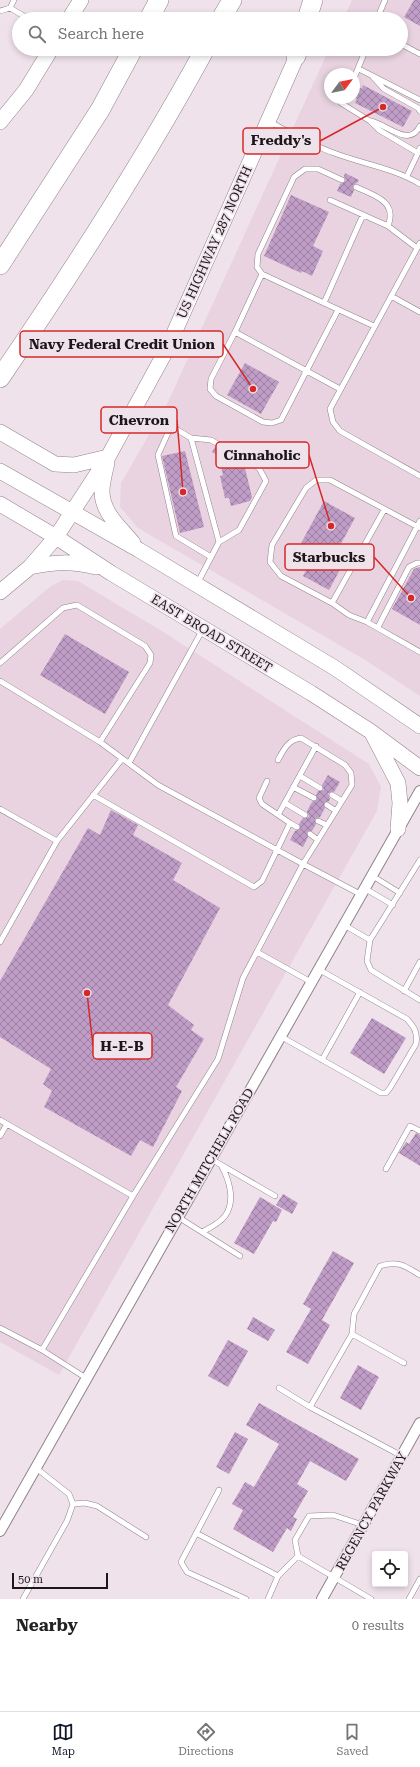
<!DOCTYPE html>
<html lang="en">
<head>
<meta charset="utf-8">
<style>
  :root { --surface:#fff; --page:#f2f2f2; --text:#222; --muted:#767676; --line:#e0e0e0; --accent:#111827 }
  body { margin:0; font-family:"Roboto Serif",serif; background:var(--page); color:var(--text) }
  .controls { position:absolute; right:12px; bottom:12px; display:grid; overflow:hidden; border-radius:4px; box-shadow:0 2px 6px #0003 }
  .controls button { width:36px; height:36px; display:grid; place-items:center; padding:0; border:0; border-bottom:1px solid var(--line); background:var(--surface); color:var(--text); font:20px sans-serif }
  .compass { position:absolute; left:324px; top:68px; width:36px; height:36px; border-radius:50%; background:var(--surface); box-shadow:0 2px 6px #0003; rotate:58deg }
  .scale { position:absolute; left:12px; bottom:10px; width:96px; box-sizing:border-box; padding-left:4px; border:2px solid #1b171a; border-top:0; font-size:11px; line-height:14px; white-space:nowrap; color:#1b171a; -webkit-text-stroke:3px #f0e2eb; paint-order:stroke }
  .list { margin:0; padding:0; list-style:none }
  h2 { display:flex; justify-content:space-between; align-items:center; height:52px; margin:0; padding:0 16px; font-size:17px }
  h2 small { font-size:13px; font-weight:400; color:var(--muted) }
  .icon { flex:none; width:22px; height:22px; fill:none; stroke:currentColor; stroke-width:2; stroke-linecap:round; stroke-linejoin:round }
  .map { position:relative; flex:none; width:420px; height:1599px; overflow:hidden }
  .search { position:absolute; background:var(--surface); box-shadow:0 2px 6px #0003; left:12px; right:12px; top:12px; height:44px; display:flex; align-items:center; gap:10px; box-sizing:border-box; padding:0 14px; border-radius:22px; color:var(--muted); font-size:15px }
  .sheet { height:112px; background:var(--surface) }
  nav { display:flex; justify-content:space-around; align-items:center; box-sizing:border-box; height:56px; border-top:1px solid var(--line); background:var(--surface); font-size:11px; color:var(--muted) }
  nav a { display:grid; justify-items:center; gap:2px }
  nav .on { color:var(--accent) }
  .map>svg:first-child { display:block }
  .built { fill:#e9d3e1; fill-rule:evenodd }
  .building { fill:url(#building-cross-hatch) }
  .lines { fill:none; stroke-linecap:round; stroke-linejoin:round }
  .lane-casing { stroke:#8f838b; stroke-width:6 }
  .street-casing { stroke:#8f838b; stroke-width:12 }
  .secondary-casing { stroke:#8f838b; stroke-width:16 }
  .highway-casing { stroke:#8f838b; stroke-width:20 }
  .lane { stroke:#fff; stroke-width:5 }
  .street { stroke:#fff; stroke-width:10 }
  .secondary { stroke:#fff; stroke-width:15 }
  .highway { stroke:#fff; stroke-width:19 }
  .labels { text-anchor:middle; stroke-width:3.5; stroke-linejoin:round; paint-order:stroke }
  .street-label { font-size:13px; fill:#1b171a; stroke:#f0e2eb }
  .leader { fill:none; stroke:#d62828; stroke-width:1.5 }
  .callout-dot { fill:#d62828; stroke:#f0e2eb; stroke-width:1.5 }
  .callout { fill:#f0e2eb; stroke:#d62828; stroke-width:1.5 }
  .callout-label { font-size:14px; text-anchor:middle; font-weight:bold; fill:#1b171a }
</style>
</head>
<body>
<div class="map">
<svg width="420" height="1599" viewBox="0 0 420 1599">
  <defs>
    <pattern id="building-cross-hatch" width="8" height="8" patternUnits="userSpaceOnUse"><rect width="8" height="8" fill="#bf9dc6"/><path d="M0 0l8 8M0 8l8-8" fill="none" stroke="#9a7fa0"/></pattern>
  </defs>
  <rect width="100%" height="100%" fill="#f0e2eb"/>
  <path class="built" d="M352 0H420V696L365 660 138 528 120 507 121 483 168 402 329 49H401V19H343ZM330 74H354V98H330Z
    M63 580 78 581 165 633 369 764 381 787 377 811 59 1375 0 1342V629L51 586Z"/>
  <path class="building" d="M414 0H420V26L404 17Z
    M354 83 362 89 363 85 412 111 403 127 355 103 357 99 354 97Z
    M345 173 359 180 357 183 353 185 354 190 351 197 337 191 340 184 346 181 344 176Z
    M291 195 329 212 313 246 323 251 312 276 302 271 301 273 264 256Z
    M245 363 279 382 261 414 227 395Z
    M215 447 244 464 252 497 250 501 231 506 229 498H225L220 476 223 475 219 456 212 452Z
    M185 451 204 527 180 533 162 456Z
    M324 501 355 518 333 558 343 564 329 590 303 576 308 567 293 558Z
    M420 567V625L392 609 414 569Z
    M65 634 129 672 105 714 40 675Z
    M328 775 340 782 334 792 328 793 330 799 329 801 324 803 325 808 320 817 315 819 316 824 312 831 307 832 308 837 303 847 290 840 295 831 300 829 299 824 303 818 309 817 307 811 312 802 317 800 316 795 318 791 324 790 322 785Z
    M111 810 138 825 133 835 182 863 173 880 220 908 168 1005 194 1025 191 1030 204 1039 176 1087 182 1091 153 1147 140 1140 131 1156 44 1107 52 1091 43 1084 51 1069 0 1037V981L88 828 100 835Z
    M372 1018 406 1038 384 1074 350 1053Z
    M416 1133 420 1135V1166L399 1153 406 1142 409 1144Z
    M283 1194 298 1203 292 1214 276 1205Z
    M260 1197 282 1210 276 1222 273 1221 254 1254 234 1243Z
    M333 1251 354 1263 322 1320 330 1325 308 1364 286 1352 311 1309 303 1304Z
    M253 1317 275 1330 268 1341 247 1329Z
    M228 1340 248 1351 228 1387 208 1376Z
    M358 1365 379 1377 361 1410 340 1398Z
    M259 1403 359 1459 346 1481 310 1461 297 1484 308 1491 293 1517 297 1519 291 1531 287 1528 273 1552 233 1529 243 1510 232 1504 245 1482 254 1487 279 1444 246 1425Z
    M235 1432 248 1439 229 1474 216 1467Z"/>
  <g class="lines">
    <g class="lane-casing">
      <path id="lane" d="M14 0 10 8 29 19
        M0 11 10 8
        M377 19 385 0
        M401 44 420 54
        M359 69 420 100
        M373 77 384 89 418 108 420 111
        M354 78 366 49
        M343 98 341 103 370 121 379 130 418 153 420 148
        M371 121C388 125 409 148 420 126
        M270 122C291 133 311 145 334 153 363 164 393 168 420 184
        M407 176 418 153
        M356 187C373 195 398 201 388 226
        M330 200 388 226 417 248
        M363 215 324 303 374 326
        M420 243 330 409 333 422 340 431 420 476
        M391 296 420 312
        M324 303 262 274 257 267 258 254 294 177 305 169H318L342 180
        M338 310 281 420 272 423 263 422 216 396 210 389 211 379 235 332 340 389
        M235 332 262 274
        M137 406 191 438 219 542 197 584
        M171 426 158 455 176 536 211 557
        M191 438 211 440 259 468 266 481 239 530 219 542
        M420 521 367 622 420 652
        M332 603 384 510
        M367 622 349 615 332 603 281 576 270 562 272 545 306 488 316 480H330L420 528
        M378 627 409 567 417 563H420
        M0 663 63 608 77 605 145 646 151 655 150 663 100 742
        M0 681 100 742 158 785 303 864 352 785 351 773 345 765 301 738C288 740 284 749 278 760
        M129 763 203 629
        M300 776 320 788
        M293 787 314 798
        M93 795 254 887 262 881 290 823 262 804 259 798 267 781
        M332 795 342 801
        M285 803 305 815
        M327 805 336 811
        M0 809 57 841 0 942
        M278 815 316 746
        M318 821 327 825
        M290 823 297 827
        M310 834 318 840
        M57 841 122 759
        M371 875 400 893
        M364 888 393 905
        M344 925 370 940 367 961 371 970 420 1000
        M370 940 420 860
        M257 952 311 982
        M404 991 420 962
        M280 1036 381 1093H386L390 1088 416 1044C418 1032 414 1027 407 1019L318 969
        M322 1060 360 992
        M0 1120 133 1196 42 1350 0 1328
        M0 1136 7 1124
        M211 1159 275 1196
        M386 1169 410 1126 420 1131
        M133 1196 218 1059 243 978 303 864 360 894
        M178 1217 240 1256
        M202 1232C210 1228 220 1223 225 1216 236 1201 229 1179 221 1165
        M352 1334 404 1363
        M42 1350 86 1378
        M279 1388 310 1407
        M402 1456 310 1407 352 1334 354 1314 380 1266C398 1260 405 1266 420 1275
        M219 1490 181 1562 187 1572 246 1599
        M73 1504 85 1503 97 1506 146 1537
        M363 1525 333 1515 309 1516 295 1540 298 1556 371 1599
        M196 1533 278 1576
        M23 1599 67 1521 73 1504 69 1494 36 1468
        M268 1599 278 1576 298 1556
        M409 1599 420 1579"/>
    </g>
    <g class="street-casing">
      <path id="street" d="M0 1531 420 791
        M322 1599 420 1423"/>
    </g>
    <g class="secondary-casing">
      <path id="secondary" d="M69 19 81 0
        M0 122 26 90 51 49
        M0 432 55 464 74 465 108 457
        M107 463C105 472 102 482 102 491 102 513 120 527 133 543
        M0 471 139 550 335 668 420 726
        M0 504 56 537 111 573 311 693 370 731 420 768
        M30 567C55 562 71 561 96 567
        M0 592 30 567 56 537 108 457 167 349 300 49
        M373 735 398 783 400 803 398 829"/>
    </g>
    <g class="highway-casing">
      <path id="highway" d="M149 19 159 0
        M221 19 232 0
        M307 19 313 0
        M296 56 298 49
        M0 265 100 110 133 49
        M0 378C73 271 143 163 205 49"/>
    </g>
    <use href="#lane" class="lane"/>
    <use href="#street" class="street"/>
    <use href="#secondary" class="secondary"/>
    <use href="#highway" class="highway"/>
  </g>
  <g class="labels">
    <g class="street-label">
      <text transform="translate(214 242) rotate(-66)" y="5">US HIGHWAY 287 NORTH</text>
      <text transform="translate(212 633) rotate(31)" y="5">EAST BROAD STREET</text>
      <text transform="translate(209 1160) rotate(-60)" y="5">NORTH MITCHELL ROAD</text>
      <text transform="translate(371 1511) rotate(-61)" y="5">REGENCY PARKWAY</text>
    </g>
  </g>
  <path class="leader" d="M383 107L320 141M253 389L223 344M183 492L177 420M331 526L309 455M411 598L374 557M87 993L93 1046"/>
  <g class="callout-dot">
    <circle cx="383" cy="107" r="4"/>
    <circle cx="253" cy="389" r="4"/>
    <circle cx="183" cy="492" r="4"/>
    <circle cx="331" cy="526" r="4"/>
    <circle cx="411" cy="598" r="4"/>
    <circle cx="87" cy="993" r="4"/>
  </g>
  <g class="callout">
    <rect x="243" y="128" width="77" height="26" rx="4"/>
    <rect x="20" y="331" width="203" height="26" rx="4"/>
    <rect x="101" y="407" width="76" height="26" rx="4"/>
    <rect x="216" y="442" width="93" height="26" rx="4"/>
    <rect x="285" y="544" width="89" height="26" rx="4"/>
    <rect x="93" y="1033" width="59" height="26" rx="4"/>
  </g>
  <g class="callout-label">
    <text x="281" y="145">Freddy's</text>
    <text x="122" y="349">Navy Federal Credit Union</text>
    <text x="139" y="425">Chevron</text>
    <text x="262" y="460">Cinnaholic</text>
    <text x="329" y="562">Starbucks</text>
    <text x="122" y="1051">H-E-B</text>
  </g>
</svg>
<div class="controls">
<button><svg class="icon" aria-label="locate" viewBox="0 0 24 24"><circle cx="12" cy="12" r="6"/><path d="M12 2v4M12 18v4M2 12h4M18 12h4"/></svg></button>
</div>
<svg class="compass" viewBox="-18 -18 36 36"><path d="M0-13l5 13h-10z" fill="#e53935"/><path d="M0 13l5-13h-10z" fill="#767676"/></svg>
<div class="scale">50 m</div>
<div class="search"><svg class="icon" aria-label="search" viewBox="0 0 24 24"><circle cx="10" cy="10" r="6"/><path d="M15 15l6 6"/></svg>Search here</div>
</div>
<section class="sheet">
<h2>Nearby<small>0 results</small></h2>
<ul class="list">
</ul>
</section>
<nav>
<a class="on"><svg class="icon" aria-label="map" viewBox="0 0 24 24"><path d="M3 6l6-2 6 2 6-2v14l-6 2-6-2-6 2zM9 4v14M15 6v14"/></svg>Map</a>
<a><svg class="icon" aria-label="directions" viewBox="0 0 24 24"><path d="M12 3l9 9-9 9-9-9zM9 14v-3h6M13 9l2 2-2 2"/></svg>Directions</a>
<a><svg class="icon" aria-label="saved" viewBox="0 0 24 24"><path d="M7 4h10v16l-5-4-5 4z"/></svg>Saved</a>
</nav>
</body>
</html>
